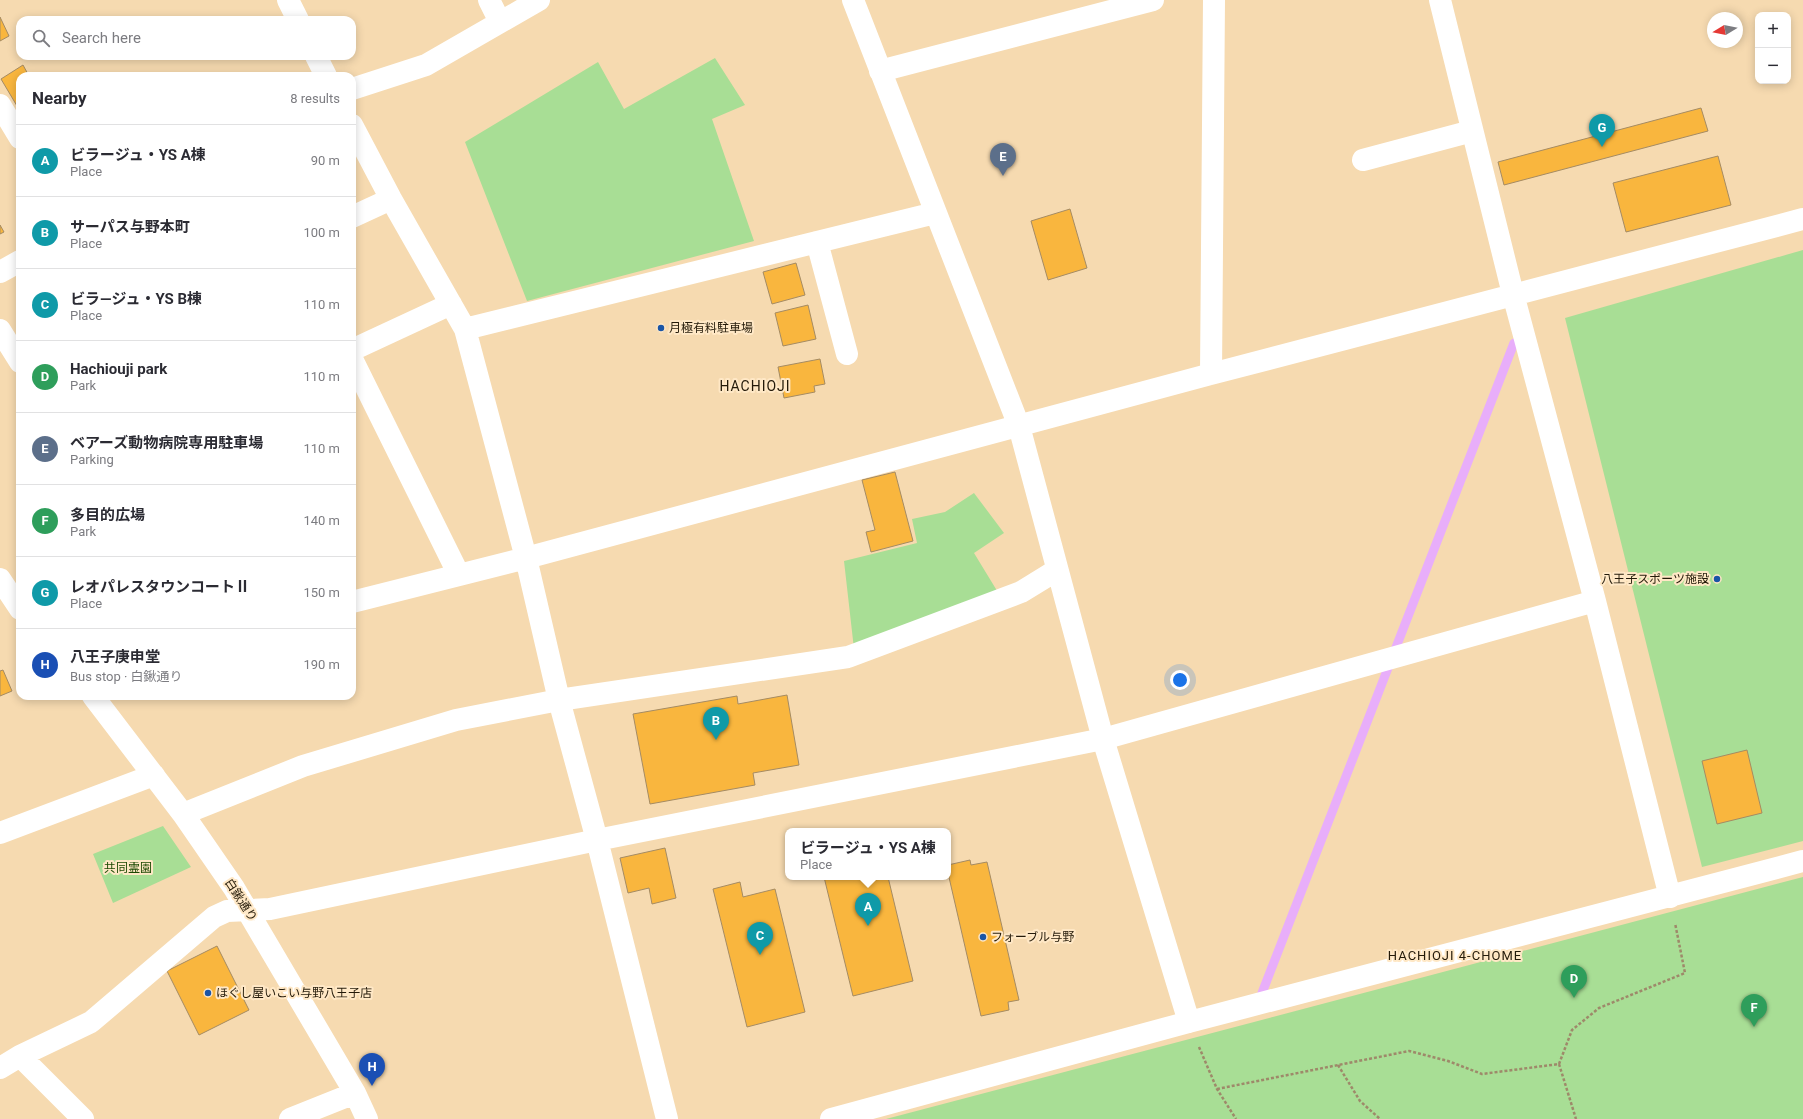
<!DOCTYPE html>
<html lang="en">
<head>
<meta charset="utf-8">
<style>
  :root { --surface:#fff; --page:#f2f2f3; --text:#2b2b33; --muted:#7c7c81; --line:#e1e1e2; --accent:#1a55a6 }
  body { margin:0; font-family:Roboto,"Noto Sans JP",sans-serif; background:var(--page); color:var(--text) }
  .controls { position:absolute; right:12px; top:12px; display:grid; overflow:hidden; border-radius:8px; box-shadow:0 2px 10px #0003 }
  .controls button { width:36px; height:36px; display:grid; place-items:center; padding:0; border:0; border-bottom:1px solid var(--line); background:var(--surface); color:var(--text); font:20px sans-serif }
  .compass { position:absolute; left:1707px; top:12px; width:36px; height:36px; border-radius:50%; background:var(--surface); box-shadow:0 2px 10px #0003; rotate:260deg }
  .you { position:absolute; left:1180px; top:680px; width:14px; height:14px; margin:-10px; border:3px solid #fff; border-radius:50%; background:#1a73e8; box-shadow:0 0 0 6px #1a73e833 }
  .badge { display:grid; place-items:center; width:26px; height:26px; border-radius:50%; background:var(--accent); color:#fff; font-size:13px; font-weight:700 }
  .pin { position:absolute; translate:-50% -33px; filter:drop-shadow(0 1px 2px #0008) }
  .pin::after { content:''; position:absolute; top:21px; width:14px; height:12px; background:inherit; clip-path:polygon(0 0,100% 0,50% 100%) }
  .popup { position:absolute; left:785px; top:828px; width:166px; height:52px; box-sizing:border-box; display:grid; place-content:center; border-radius:8px; background:var(--surface); filter:drop-shadow(0 1px 3px #0005); font-size:13px; white-space:nowrap; color:var(--muted) }
  .popup b { font-size:15px; color:var(--text) }
  .popup::after { content:''; position:absolute; left:50%; top:100%; margin-left:-8px; border:8px solid transparent; border-top-color:var(--surface) }
  .list { margin:0; padding:0; list-style:none }
  h2 { display:flex; justify-content:space-between; align-items:center; height:52px; margin:0; padding:0 16px; font-size:17px }
  h2 small { font-size:13px; font-weight:400; color:var(--muted) }
  .list li { display:grid; grid-template-columns:26px 1fr auto; gap:12px; align-items:center; box-sizing:border-box; height:72px; padding:0 16px; border-top:1px solid var(--line) }
  .list b { display:block; font-size:15px; white-space:nowrap }
  .list p { margin:0; font-size:13px; white-space:nowrap; color:var(--muted) }
  .list em { font-size:13px; font-style:normal; color:var(--muted) }
  .icon { flex:none; width:22px; height:22px; fill:none; stroke:currentColor; stroke-width:2; stroke-linecap:round; stroke-linejoin:round }
  .map { position:relative; flex:none; width:1803px; height:1119px; overflow:hidden }
  .search { position:absolute; background:var(--surface); box-shadow:0 2px 10px #0003; left:16px; top:16px; width:340px; height:44px; display:flex; align-items:center; gap:10px; box-sizing:border-box; padding:0 14px; border-radius:12px; color:var(--muted); font-size:15px }
  .panel { position:absolute; background:var(--surface); box-shadow:0 2px 10px #0003; left:16px; top:72px; width:340px; height:628px; border-radius:12px }
  .map>svg:first-child { display:block }
  .green { fill:#a8de95 }
  .lines { fill:none; stroke-linecap:round; stroke-linejoin:round }
  .stream { stroke:#e8aefa; stroke-width:9 }
  .building { fill:#f9b63e; stroke:#a58b63 }
  .path { stroke:#9e896a; stroke-width:2.5; stroke-dasharray:3 2; stroke-linecap:butt }
  .minor { stroke:#fff; stroke-width:22 }
  .poi-dot { fill:#1a55a6; stroke:#ffe8c6; stroke-width:1.5 }
  .labels { text-anchor:middle; stroke-width:4; stroke-linejoin:round; paint-order:stroke }
  .poi-label { font-size:12px; fill:#241a09; stroke:#ffe8c6; text-anchor:start }
  .park-label { font-size:12px; fill:#1c4903; stroke:#ffe8c6 }
  .street-label { font-size:12px; fill:#241a09; stroke:#ffe8c6 }
  .neighbourhood-label { font-size:13px; letter-spacing:1px; fill:#241a09; stroke:#ffe8c6 }
  .quarter-label { font-size:14px; letter-spacing:1px; fill:#241a09; stroke:#ffe8c6 }
</style>
</head>
<body>
<div class="map">
<svg width="1803" height="1119" viewBox="0 0 1803 1119">
  <rect width="100%" height="100%" fill="#f6dab0"/>
  <path class="green" d="M715 58 745 105 712 119 754 241 527 301 465 142 598 62 624 109Z
    M1803 250V841L1702 867 1565 318Z
    M974 493 1004 533 974 553 999 594 854 649 844 561 917 543 912 519 945 512Z
    M163 826 191 867 113 903 93 854Z
    M1803 877V1119H886Z"/>
  <g class="lines">
    <path class="stream" d="M1262 993 1514 343"/>
  </g>
  <path class="building" d="M0 17 9 36 0 41Z
    M23 65 29 76H20V111L1 79Z
    M1701 108 1708 131 1504 185 1498 162Z
    M1718 156 1731 205 1626 232 1613 183Z
    M1070 209 1087 268 1048 280 1031 221Z
    M0 225 4 232 0 234Z
    M796 263 805 295 772 304 763 272Z
    M808 305 816 339 783 346 775 313Z
    M820 359 825 384 814 386 815 392 784 398 778 367Z
    M895 472 913 541 871 552 866 532 875 530 862 480Z
    M3 670 12 691 0 696V671Z
    M787 695 799 765 753 773 755 785 650 804 633 714 737 696 738 704Z
    M1747 750 1762 813 1717 824 1702 761Z
    M665 848 676 898 652 904 649 888 628 893 620 858Z
    M970 860 971 865 987 862 1019 1000 1008 1002 1009 1010 981 1016 948 873V865Z
    M824 877H888L913 981 853 996Z
    M740 882 743 897 775 889 805 1012 747 1027 713 889Z
    M217 946 249 1010 199 1035 167 971Z"/>
  <g class="lines">
    <path class="path" d="M1199 1047 1217 1089 1236 1119
      M1559 1064 1576 1119
      M1338 1065 1360 1101 1380 1119
      M1217 1089 1409 1051 1448 1061 1482 1074 1559 1064 1572 1030 1599 1008 1685 973 1675 923"/>
    <path class="minor" d="M288 0 298 20
      M489 0 500 22
      M853 0 1019 426 1103 739 1189 1022
      M1440 0 1513 294 1595 601 1670 897
      M316 56 326 76
      M880 71 1153 0
      M352 89 426 65 539 0
      M0 105 20 138
      M352 125 391 199 465 329 526 558 559 700 597 840 667 1119
      M1363 160 1472 131
      M352 217 391 199
      M817 242 847 354
      M0 272 20 261
      M465 329 935 213
      M0 330 20 362
      M352 350 451 304
      M352 359 459 575
      M1211 374 1214 0
      M0 579 20 609
      M352 602 526 558 1211 374 1803 219
      M93 696 183 814 234 888 355 1093 367 1119
      M183 814 303 766 456 720 559 700 848 657 1021 592 1057 570
      M0 833 154 775
      M20 1056 83 1119
      M0 1068 20 1056 91 1022 214 917 227 911 270 909 597 840 1103 739 1595 601
      M290 1119 355 1093
      M831 1119 1189 1022 1803 861"/>
  </g>
  <g class="poi-dot">
    <circle cx="661" cy="328" r="4"/>
    <circle cx="1717" cy="579" r="4"/>
    <circle cx="983" cy="937" r="4"/>
    <circle cx="208" cy="993" r="4"/>
  </g>
  <g class="labels">
    <g class="poi-label">
      <text x="669" y="332">月極有料駐車場</text>
      <text x="1709" y="583" text-anchor="end">八王子スポーツ施設</text>
      <text x="991" y="941">フォーブル与野</text>
      <text x="216" y="997">ほぐし屋いこい与野八王子店</text>
    </g>
    <g class="park-label">
      <text x="128" y="872">共同霊園</text>
    </g>
    <g class="street-label">
      <text transform="translate(241 900) rotate(57)" y="4">白鍬通り</text>
    </g>
    <g class="neighbourhood-label">
      <text x="1455" y="960">HACHIOJI 4-CHOME</text>
    </g>
    <g class="quarter-label">
      <text x="755" y="391">HACHIOJI</text>
    </g>
  </g>
</svg>
<div class="controls">
<button>+</button>
<button>−</button>
</div>
<svg class="compass" viewBox="-18 -18 36 36"><path d="M0-13l5 13h-10z" fill="#e53935"/><path d="M0 13l5-13h-10z" fill="#7c7c81"/></svg>
<div class="you"></div>
<div class="pin badge" style="left:868px;top:926px;background:#0f9aa8">A</div>
<div class="popup"><b>ビラージュ・YS A棟</b>Place</div>
<div class="pin badge" style="left:716px;top:740px;background:#0f9aa8">B</div>
<div class="pin badge" style="left:760px;top:955px;background:#0f9aa8">C</div>
<div class="pin badge" style="left:1574px;top:998px;background:#2e9e5b">D</div>
<div class="pin badge" style="left:1003px;top:176px;background:#5c6f8a">E</div>
<div class="pin badge" style="left:1754px;top:1027px;background:#2e9e5b">F</div>
<div class="pin badge" style="left:1602px;top:147px;background:#0f9aa8">G</div>
<div class="pin badge" style="left:372px;top:1086px;background:#1a4fb4">H</div>
<div class="search"><svg class="icon" aria-label="search" viewBox="0 0 24 24"><circle cx="10" cy="10" r="6"/><path d="M15 15l6 6"/></svg>Search here</div>
<section class="panel">
<h2>Nearby<small>8 results</small></h2>
<ul class="list">
<li><span class="badge" style="background:#0f9aa8">A</span><div><b>ビラージュ・YS A棟</b><p>Place</p></div><em>90 m</em></li>
<li><span class="badge" style="background:#0f9aa8">B</span><div><b>サーパス与野本町</b><p>Place</p></div><em>100 m</em></li>
<li><span class="badge" style="background:#0f9aa8">C</span><div><b>ビラ―ジュ・YS B棟</b><p>Place</p></div><em>110 m</em></li>
<li><span class="badge" style="background:#2e9e5b">D</span><div><b>Hachiouji park</b><p>Park</p></div><em>110 m</em></li>
<li><span class="badge" style="background:#5c6f8a">E</span><div><b>ベアーズ動物病院専用駐車場</b><p>Parking</p></div><em>110 m</em></li>
<li><span class="badge" style="background:#2e9e5b">F</span><div><b>多目的広場</b><p>Park</p></div><em>140 m</em></li>
<li><span class="badge" style="background:#0f9aa8">G</span><div><b>レオパレスタウンコートⅡ</b><p>Place</p></div><em>150 m</em></li>
<li><span class="badge" style="background:#1a4fb4">H</span><div><b>八王子庚申堂</b><p>Bus stop · 白鍬通り</p></div><em>190 m</em></li>
</ul>
</section>
</div>
</body>
</html>
